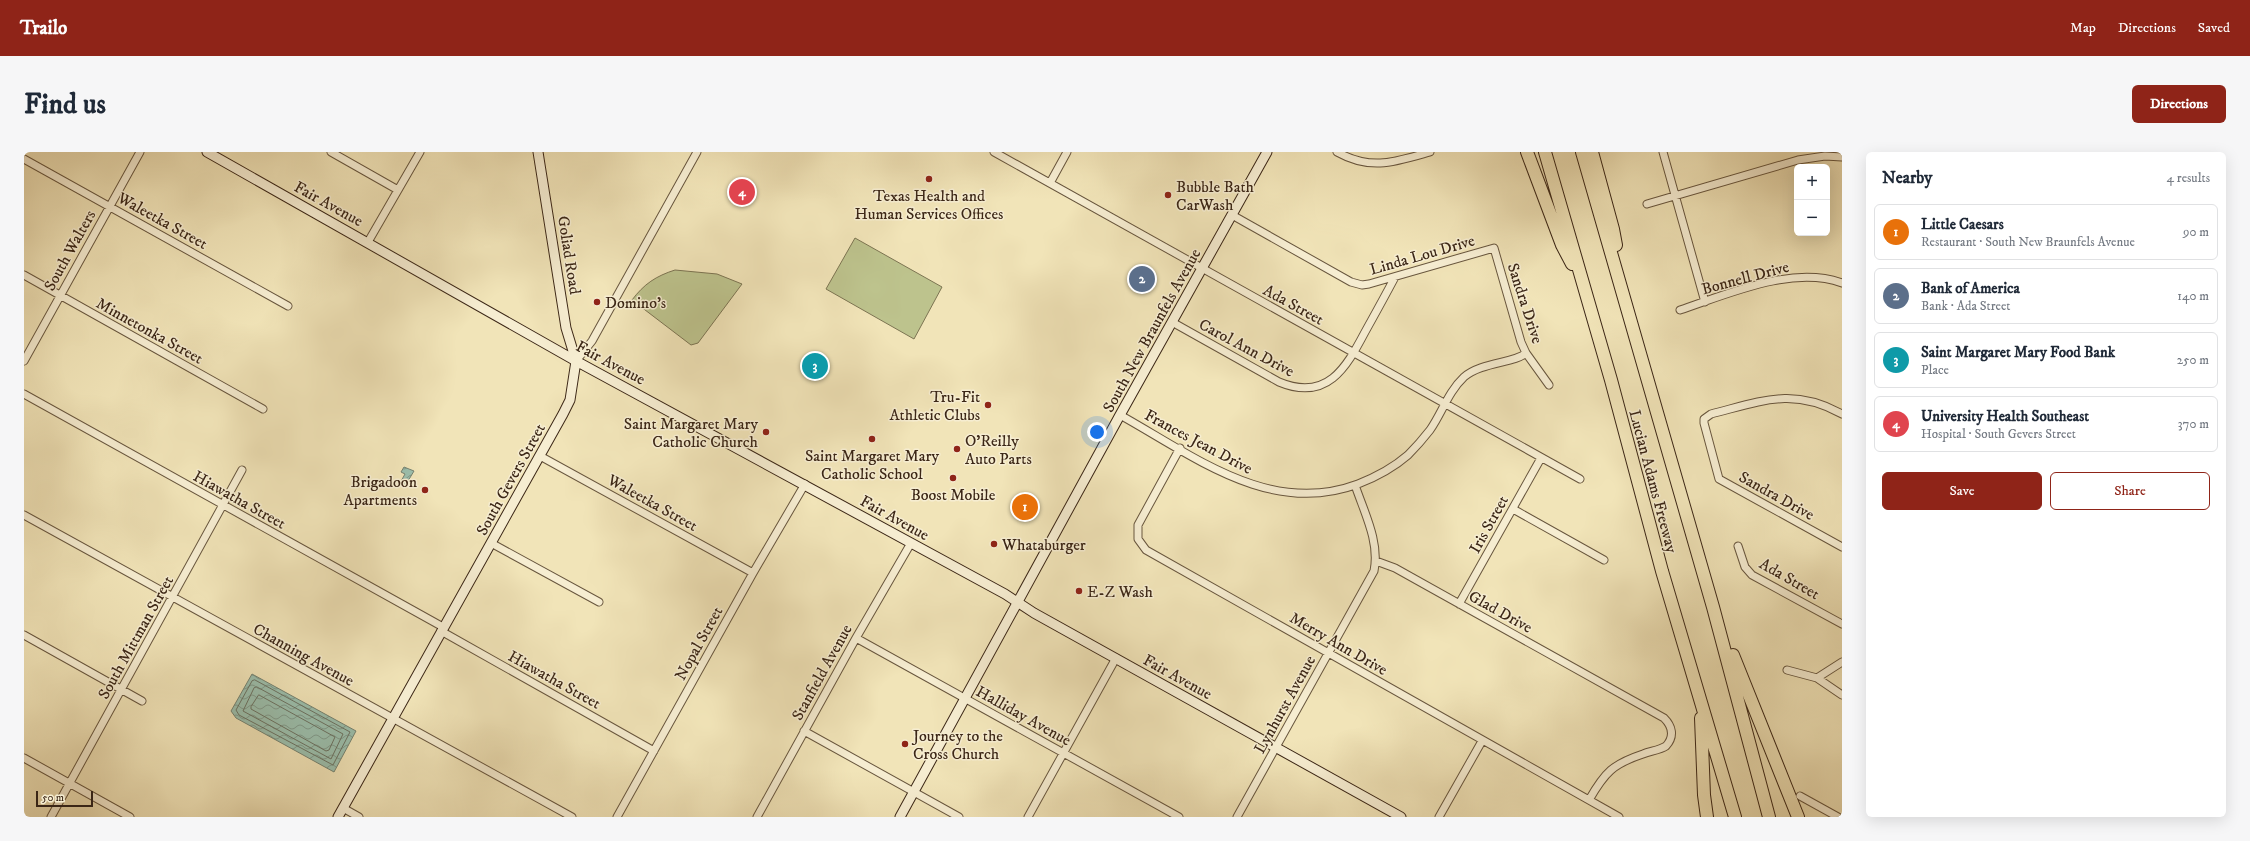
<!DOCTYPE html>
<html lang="en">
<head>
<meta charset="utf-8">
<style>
  :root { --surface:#fff; --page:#f6f6f7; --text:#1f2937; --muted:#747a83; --line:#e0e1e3; --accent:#8f2418 }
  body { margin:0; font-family:"IM FELL DW Pica",serif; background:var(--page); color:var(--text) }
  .controls { position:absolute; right:12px; top:12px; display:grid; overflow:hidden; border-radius:6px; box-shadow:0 4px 16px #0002 }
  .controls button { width:36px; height:36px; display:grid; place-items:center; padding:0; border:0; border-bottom:1px solid var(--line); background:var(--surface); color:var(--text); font:20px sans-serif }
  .scale { position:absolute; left:12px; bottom:10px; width:57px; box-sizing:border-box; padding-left:4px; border:2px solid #3b2616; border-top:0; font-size:11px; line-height:14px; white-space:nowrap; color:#3b2616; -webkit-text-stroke:3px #f6edd1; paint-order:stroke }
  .you { position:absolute; left:1073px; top:280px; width:14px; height:14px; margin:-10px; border:3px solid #fff; border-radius:50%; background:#1a73e8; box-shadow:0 0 0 6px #1a73e833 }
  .badge { display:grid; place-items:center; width:26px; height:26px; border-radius:50%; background:var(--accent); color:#fff; font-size:13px; font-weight:700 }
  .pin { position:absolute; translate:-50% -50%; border:2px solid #fff; box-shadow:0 1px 4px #0006 }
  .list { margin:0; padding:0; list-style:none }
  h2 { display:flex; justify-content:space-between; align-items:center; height:52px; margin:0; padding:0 16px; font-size:17px }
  h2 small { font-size:13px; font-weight:400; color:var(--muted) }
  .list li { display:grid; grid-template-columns:26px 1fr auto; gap:12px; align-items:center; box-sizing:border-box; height:56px; margin:0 8px 8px; padding:0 8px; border:1px solid var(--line); border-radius:6px }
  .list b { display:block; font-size:15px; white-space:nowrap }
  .list p { margin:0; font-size:13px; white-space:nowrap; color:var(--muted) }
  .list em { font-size:13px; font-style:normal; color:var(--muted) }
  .actions { display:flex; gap:8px; padding:12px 16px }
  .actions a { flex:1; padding:9px 0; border:1px solid var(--accent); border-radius:6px; text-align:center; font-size:14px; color:var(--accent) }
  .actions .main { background:var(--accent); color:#fff }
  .map { position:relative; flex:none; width:1818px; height:665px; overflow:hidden; border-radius:6px }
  header { display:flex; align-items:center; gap:24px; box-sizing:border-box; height:56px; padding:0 20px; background:var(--accent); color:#fff }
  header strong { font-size:19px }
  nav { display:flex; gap:22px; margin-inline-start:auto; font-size:14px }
  .intro { display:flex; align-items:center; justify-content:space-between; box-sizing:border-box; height:96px; padding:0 24px }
  h1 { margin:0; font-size:28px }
  .button { padding:10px 18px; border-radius:6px; background:var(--accent); color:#fff; font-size:14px; font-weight:700 }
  main { display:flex; gap:24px; padding:0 24px }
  aside { flex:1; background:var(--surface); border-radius:6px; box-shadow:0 4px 16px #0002 }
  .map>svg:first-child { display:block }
  .garden { fill:#bdc38d; stroke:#7c7452 }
  .water { fill:url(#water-waves); stroke:#758271 }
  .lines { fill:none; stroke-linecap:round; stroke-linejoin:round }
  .shore { stroke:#6b7262; stroke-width:1 }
  .street-casing { stroke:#68563e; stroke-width:9 }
  .secondary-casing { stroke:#3b2616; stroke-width:11 }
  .highway-casing { stroke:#3b2616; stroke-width:14 }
  .street { stroke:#f6edd1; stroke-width:7 }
  .secondary { stroke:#f6edd1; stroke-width:9 }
  .highway { stroke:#f1e4b8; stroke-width:12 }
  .poi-dot { fill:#8f2418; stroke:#f6edd1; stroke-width:1.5 }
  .labels { text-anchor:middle; stroke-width:3; stroke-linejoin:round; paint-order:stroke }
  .poi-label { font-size:16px; fill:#3b2616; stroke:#f6edd1; text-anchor:start }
  .street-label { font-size:16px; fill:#3b2616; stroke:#f6edd1 }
</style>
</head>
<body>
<header>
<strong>Trailo</strong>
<nav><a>Map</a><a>Directions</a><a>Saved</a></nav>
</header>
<div class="intro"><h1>Find us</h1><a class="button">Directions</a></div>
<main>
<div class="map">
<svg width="1818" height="665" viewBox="0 0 1818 665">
  <defs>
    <pattern id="water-waves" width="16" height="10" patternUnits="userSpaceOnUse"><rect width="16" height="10" fill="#9bbfad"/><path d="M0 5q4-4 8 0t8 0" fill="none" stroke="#809b8c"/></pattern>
  </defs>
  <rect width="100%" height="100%" fill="#f1e4b8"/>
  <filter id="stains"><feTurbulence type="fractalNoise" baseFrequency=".005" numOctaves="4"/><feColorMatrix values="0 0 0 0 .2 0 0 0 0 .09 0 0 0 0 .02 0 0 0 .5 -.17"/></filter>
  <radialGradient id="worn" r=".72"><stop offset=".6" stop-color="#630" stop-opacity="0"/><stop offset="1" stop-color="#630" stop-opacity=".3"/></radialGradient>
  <path class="garden" d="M831 86 918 135 890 187 802 137Z
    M651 118 693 122 718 132 674 191 667 193 608 148C620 132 632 124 651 118Z"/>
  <path class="water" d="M380 315 390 319 381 334 376 331 381 322 377 320Z
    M228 522 332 579 310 620 212 566 207 559Z"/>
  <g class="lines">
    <path class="shore" d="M231 528 326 580 309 613 215 563 212 558 228 529Z
      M233 535 319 582 307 607 219 559 230 536Z
      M235 543 311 585 305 598 302 599 227 557V555Z"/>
    <g class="street-casing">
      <path id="street" d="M307 0 374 38
        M970 0 1556 327
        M1313 0C1347 19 1371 10 1406 0
        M1639 0 1681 150
        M0 7 264 154
        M1026 31 1043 0
        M1623 52 1774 8 1801 4 1818 5
        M1208 63 1327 130 1338 133 1345 132 1470 96 1497 190 1502 201 1525 233
        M344 90 396 0
        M0 123 239 257
        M1656 158C1704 142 1768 113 1818 131
        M1148 170 1255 230C1303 250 1322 216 1341 180 1351 162 1361 144 1371 125
        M0 209 116 0
        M552 209 568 189 673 0
        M0 242 419 475
        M1818 262C1769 235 1738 249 1687 262L1680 267V271L1695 327 1818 395
        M1096 263C1170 304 1246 365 1334 332 1352 325 1369 316 1384 303 1392 295 1399 287 1406 278 1418 261 1424 240 1440 225 1457 210 1491 211 1502 201
        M1156 296 1114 373V387L1122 398 1595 665
        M516 304 729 421
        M1489 357 1580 408
        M0 363 548 665
        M467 391 575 450
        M1714 394 1721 415 1728 423 1818 472
        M1352 409 1371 416 1640 566C1648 574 1651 584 1642 594 1636 598 1627 599 1619 602 1589 612 1581 620 1565 648
        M1435 452 1517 306
        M417 479 630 599
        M0 483 118 549
        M832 486 1155 665
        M1763 518 1793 526 1818 543
        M1793 526 1818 510
        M780 579 935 665
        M0 606 106 665
        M1776 644 1814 665
        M319 656 335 665
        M27 665 218 318
        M593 665 729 421 781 332
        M733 665 832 486 887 391
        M1004 665 1092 506
        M1213 665 1350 419C1356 390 1340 360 1331 333
        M1415 665 1458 589"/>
    </g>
    <g class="secondary-casing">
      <path id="secondary" d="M183 0 552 209 981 442 1010 461 1377 665
        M514 0 542 176 552 209
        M314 665 539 262 546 248 552 209
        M876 665 1096 263 1243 0"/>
    </g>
    <g class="highway-casing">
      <path id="highway" d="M1503 0 1538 93 1548 112
        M1521 0 1587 228 1638 419 1711 665
        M1558 0 1689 455 1745 665
        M1568 0 1589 77 1592 93
        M1709 503 1774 665
        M1677 566 1680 643 1683 665"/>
    </g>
    <use href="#street" class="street"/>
    <use href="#secondary" class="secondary"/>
    <use href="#highway" class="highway"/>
  </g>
  <g class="poi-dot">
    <circle cx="905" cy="27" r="4"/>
    <circle cx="1144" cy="43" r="4"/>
    <circle cx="573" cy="150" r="4"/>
    <circle cx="964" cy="253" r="4"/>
    <circle cx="742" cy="280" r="4"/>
    <circle cx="848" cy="287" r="4"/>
    <circle cx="933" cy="297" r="4"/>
    <circle cx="929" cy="326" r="4"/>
    <circle cx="401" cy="338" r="4"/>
    <circle cx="970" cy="392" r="4"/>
    <circle cx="1055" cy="439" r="4"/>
    <circle cx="881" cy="592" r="4"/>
  </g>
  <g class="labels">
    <g class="poi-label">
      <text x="1152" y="40">Bubble Bath<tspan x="1152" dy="18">CarWash</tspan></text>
      <text x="905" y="49" text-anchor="middle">Texas Health and<tspan x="905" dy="18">Human Services Offices</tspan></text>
      <text x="581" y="156">Domino's</text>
      <text x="956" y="250" text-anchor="end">Tru-Fit<tspan x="956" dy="18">Athletic Clubs</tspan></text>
      <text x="734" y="277" text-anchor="end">Saint Margaret Mary<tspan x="734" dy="18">Catholic Church</tspan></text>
      <text x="941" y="294">O'Reilly<tspan x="941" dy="18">Auto Parts</tspan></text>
      <text x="848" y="309" text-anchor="middle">Saint Margaret Mary<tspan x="848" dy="18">Catholic School</tspan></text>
      <text x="393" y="335" text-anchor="end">Brigadoon<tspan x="393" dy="18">Apartments</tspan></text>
      <text x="929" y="348" text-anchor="middle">Boost Mobile</text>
      <text x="978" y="398">Whataburger</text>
      <text x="1063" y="445">E-Z Wash</text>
      <text x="889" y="589">Journey to the<tspan x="889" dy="18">Cross Church</tspan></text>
    </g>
    <g class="street-label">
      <text transform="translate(305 51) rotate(29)" y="6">Fair Avenue</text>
      <text transform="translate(139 68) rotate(29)" y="6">Waleetka Street</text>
      <text transform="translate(45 98) rotate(-61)" y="6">South Walters</text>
      <text transform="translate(1398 102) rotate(-16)" y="6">Linda Lou Drive</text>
      <text transform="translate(546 103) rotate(81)" y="6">Goliad Road</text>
      <text transform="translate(1721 125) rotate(-15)" y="6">Bonnell Drive</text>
      <text transform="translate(1502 151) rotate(72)" y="6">Sandra Drive</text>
      <text transform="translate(1270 152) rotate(29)" y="6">Ada Street</text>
      <text transform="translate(126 178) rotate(29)" y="6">Minnetonka Street</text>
      <text transform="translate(1127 178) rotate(-61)" y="6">South New Braunfels Avenue</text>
      <text transform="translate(1223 195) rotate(28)" y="6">Carol Ann Drive</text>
      <text transform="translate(587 210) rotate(28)" y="6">Fair Avenue</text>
      <text transform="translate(1175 289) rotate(28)" y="6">Frances Jean Drive</text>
      <text transform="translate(486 327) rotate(-61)" y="6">South Gevers Street</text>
      <text transform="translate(1630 329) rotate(75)" y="6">Lucian Adams Freeway</text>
      <text transform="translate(1753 343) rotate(29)" y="6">Sandra Drive</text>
      <text transform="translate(216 347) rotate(29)" y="6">Hiawatha Street</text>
      <text transform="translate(629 350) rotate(29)" y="6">Waleetka Street</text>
      <text transform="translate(871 365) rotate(29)" y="6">Fair Avenue</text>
      <text transform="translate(1464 372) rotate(-61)" y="6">Iris Street</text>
      <text transform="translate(1766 426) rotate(30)" y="6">Ada Street</text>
      <text transform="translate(1477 459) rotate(29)" y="6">Glad Drive</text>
      <text transform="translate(111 485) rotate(-61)" y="6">South Mittman Street</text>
      <text transform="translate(674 491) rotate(-61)" y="6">Nopal Street</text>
      <text transform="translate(1315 491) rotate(30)" y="6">Merry Ann Drive</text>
      <text transform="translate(280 502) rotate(29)" y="6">Channing Avenue</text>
      <text transform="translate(797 520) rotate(-61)" y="6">Stanfield Avenue</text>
      <text transform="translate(1154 524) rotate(29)" y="6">Fair Avenue</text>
      <text transform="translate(531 527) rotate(29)" y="6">Hiawatha Street</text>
      <text transform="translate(1260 552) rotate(-61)" y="6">Lynhurst Avenue</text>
      <text transform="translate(1000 563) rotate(29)" y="6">Halliday Avenue</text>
    </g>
  </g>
  <rect width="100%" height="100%" filter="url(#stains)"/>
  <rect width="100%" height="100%" fill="url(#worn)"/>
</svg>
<div class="controls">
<button>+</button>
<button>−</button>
</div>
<div class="scale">50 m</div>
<div class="you"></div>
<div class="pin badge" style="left:1001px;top:355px;background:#e8710a">1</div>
<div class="pin badge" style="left:1118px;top:127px;background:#5c6f8a">2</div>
<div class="pin badge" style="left:791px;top:214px;background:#0f9aa8">3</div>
<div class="pin badge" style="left:718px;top:40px;background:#e0444e">4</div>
</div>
<aside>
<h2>Nearby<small>4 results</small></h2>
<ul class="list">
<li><span class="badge" style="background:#e8710a">1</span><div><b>Little Caesars</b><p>Restaurant · South New Braunfels Avenue</p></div><em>90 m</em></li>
<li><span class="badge" style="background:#5c6f8a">2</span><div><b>Bank of America</b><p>Bank · Ada Street</p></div><em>140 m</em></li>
<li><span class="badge" style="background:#0f9aa8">3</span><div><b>Saint Margaret Mary Food Bank</b><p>Place</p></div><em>250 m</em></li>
<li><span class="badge" style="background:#e0444e">4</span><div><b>University Health Southeast</b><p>Hospital · South Gevers Street</p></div><em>370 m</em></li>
</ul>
<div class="actions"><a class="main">Save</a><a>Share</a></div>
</aside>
</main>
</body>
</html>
